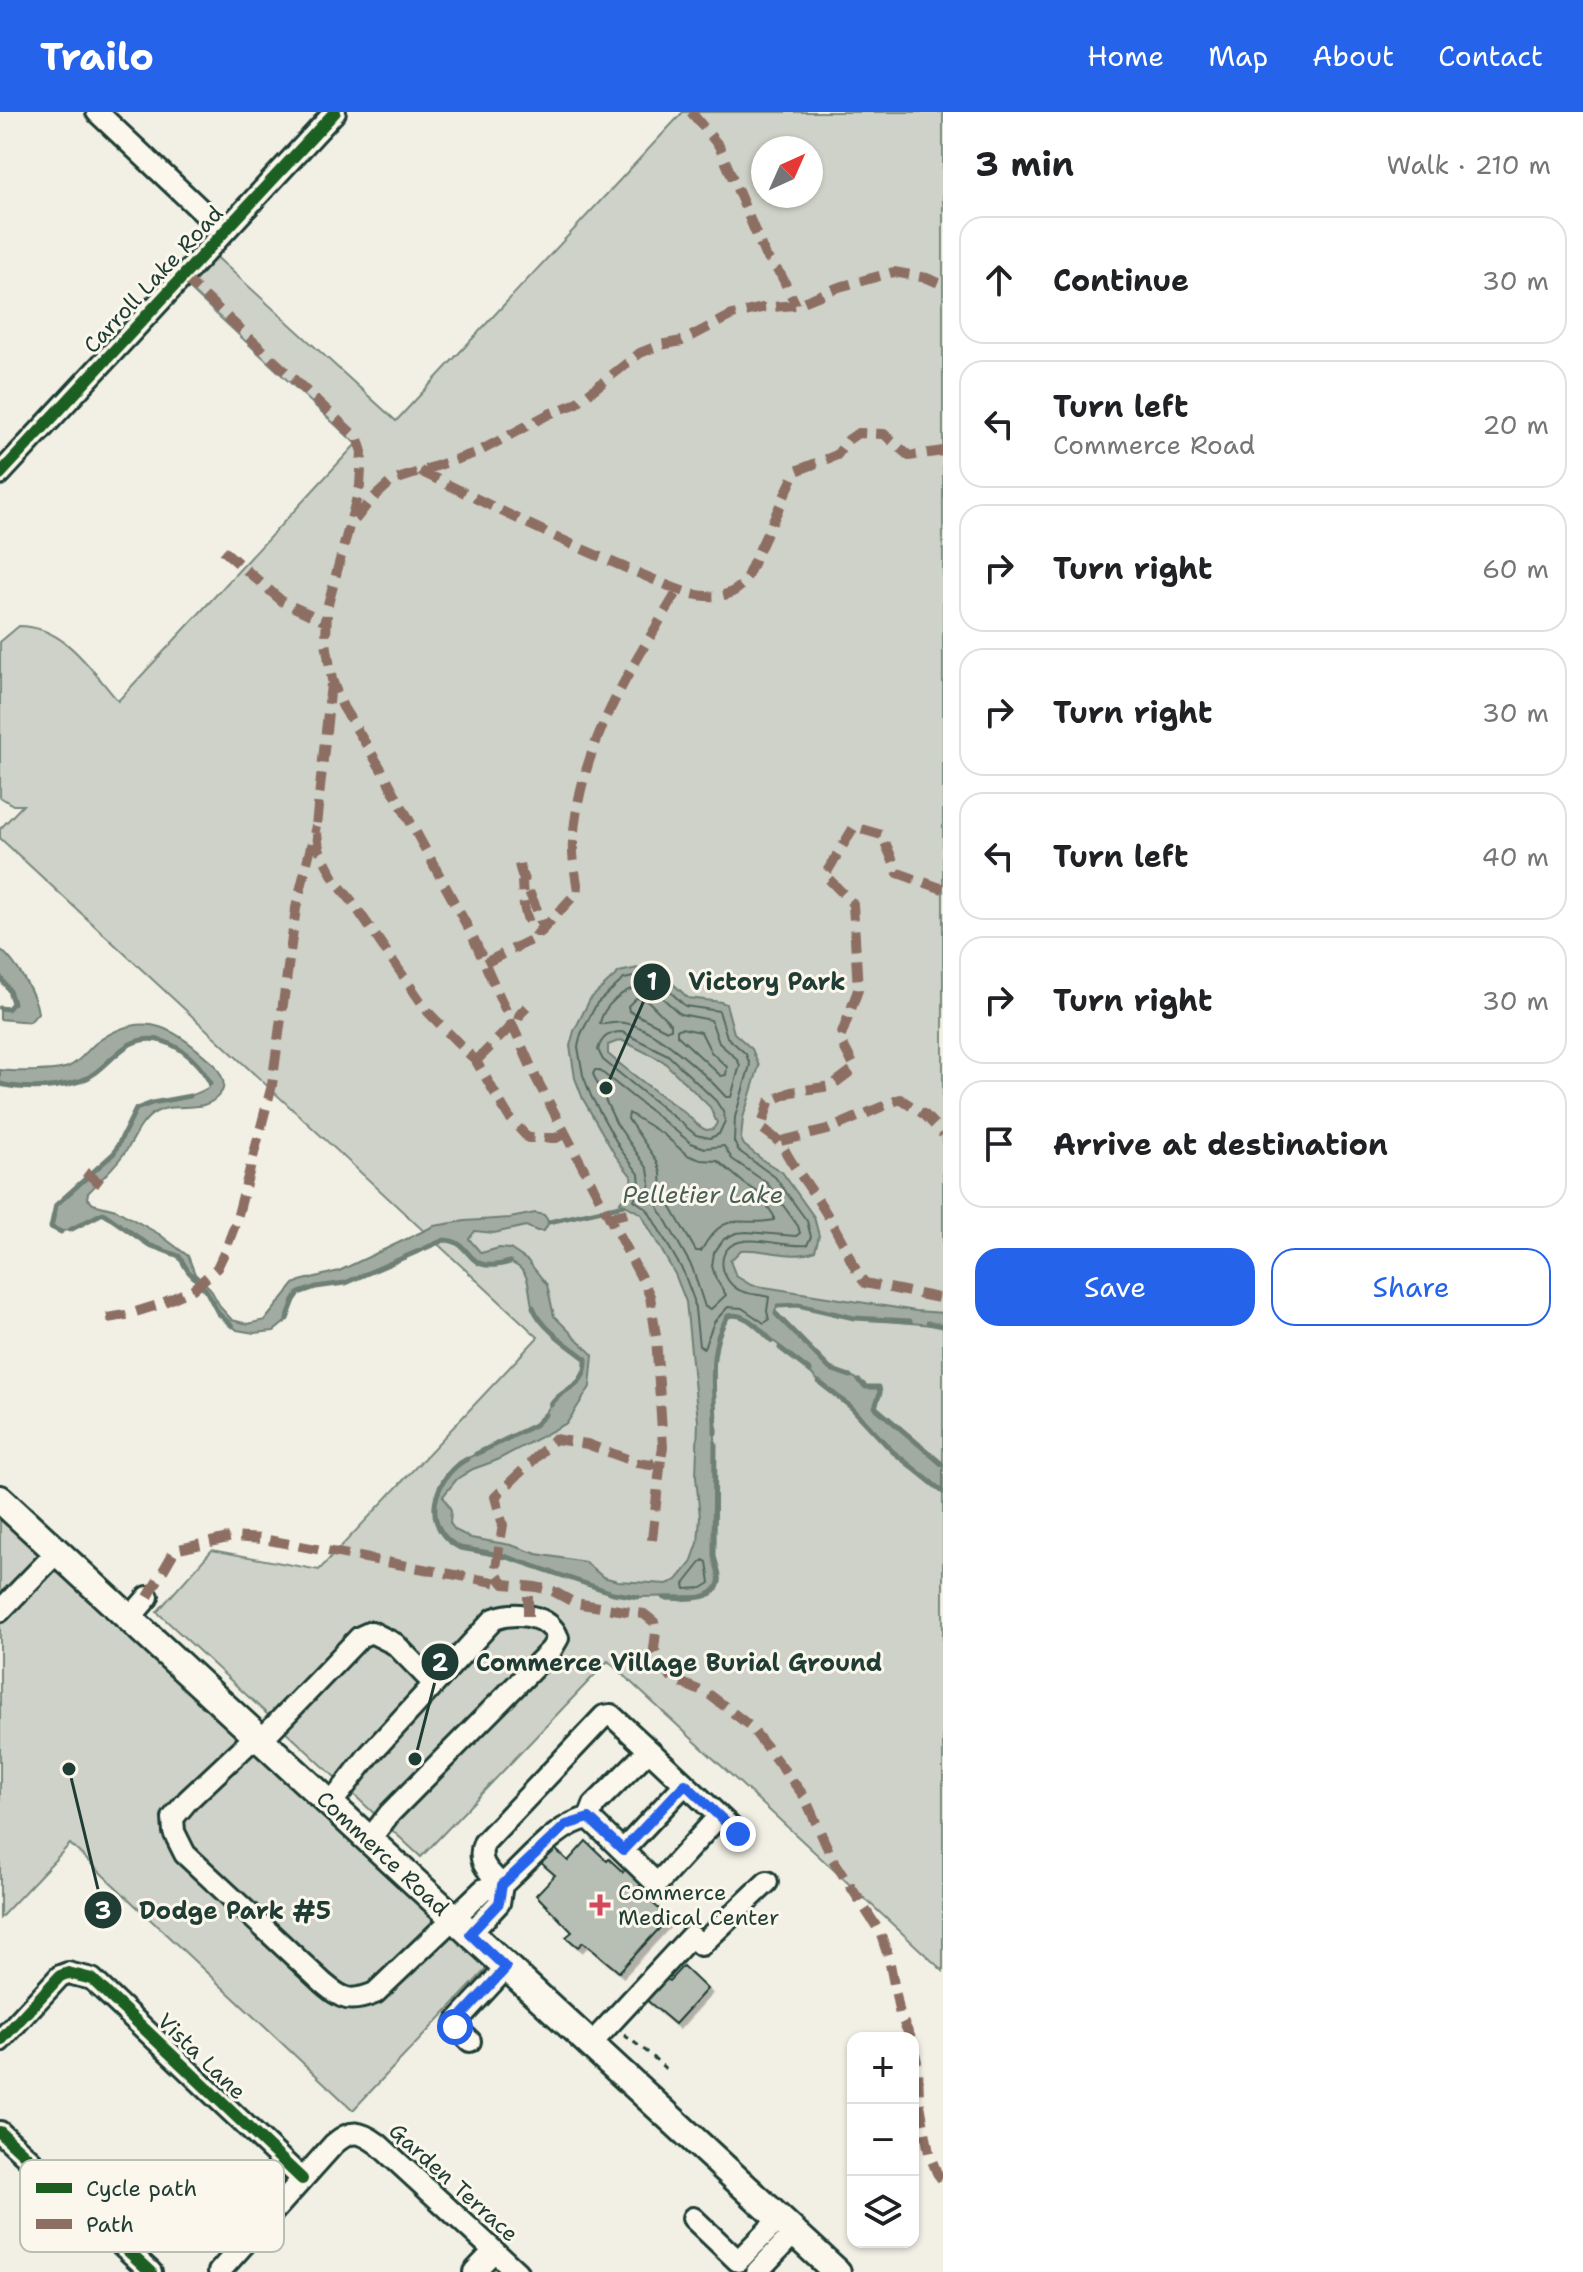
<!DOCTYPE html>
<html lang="en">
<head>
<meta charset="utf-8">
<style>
  :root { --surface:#fff; --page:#f6f6f6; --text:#202124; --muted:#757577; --line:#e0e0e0; --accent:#2563eb }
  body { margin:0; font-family:"Shantell Sans",sans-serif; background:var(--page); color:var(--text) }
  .controls { position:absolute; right:24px; bottom:24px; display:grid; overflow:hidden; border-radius:16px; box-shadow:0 2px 6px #0004 }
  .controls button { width:72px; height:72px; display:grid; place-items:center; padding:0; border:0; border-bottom:2px solid var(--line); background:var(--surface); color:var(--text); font:40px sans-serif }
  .compass { position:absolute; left:751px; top:24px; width:72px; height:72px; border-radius:50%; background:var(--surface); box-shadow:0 2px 6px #0004; rotate:45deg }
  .stop { position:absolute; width:24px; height:24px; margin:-18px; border:6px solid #2563eb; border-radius:50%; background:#fff }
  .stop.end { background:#2563eb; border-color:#fff; box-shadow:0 2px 8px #0008 }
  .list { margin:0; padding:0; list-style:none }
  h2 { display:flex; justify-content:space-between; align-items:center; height:104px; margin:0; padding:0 32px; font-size:34px }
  h2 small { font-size:26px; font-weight:400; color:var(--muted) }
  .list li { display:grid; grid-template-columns:52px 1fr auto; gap:24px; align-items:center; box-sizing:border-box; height:128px; margin:0 16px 16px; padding:0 16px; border:2px solid var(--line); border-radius:24px }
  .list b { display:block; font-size:30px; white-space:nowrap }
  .list p { margin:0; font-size:26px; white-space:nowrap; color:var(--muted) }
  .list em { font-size:26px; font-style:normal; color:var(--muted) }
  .actions { display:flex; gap:16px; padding:24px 32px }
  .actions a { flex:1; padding:18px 0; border:2px solid var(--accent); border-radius:24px; text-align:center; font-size:28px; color:var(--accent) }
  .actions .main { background:var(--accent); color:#fff }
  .icon { flex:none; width:44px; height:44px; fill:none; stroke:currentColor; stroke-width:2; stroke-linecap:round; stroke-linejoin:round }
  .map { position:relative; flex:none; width:943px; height:2160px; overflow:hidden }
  header { display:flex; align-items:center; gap:48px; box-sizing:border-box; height:112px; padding:0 40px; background:var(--accent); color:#fff }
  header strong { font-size:38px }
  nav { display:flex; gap:44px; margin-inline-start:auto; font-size:28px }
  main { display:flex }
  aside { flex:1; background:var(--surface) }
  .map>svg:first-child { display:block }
  .green { fill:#cfd2c8; stroke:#77887e; stroke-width:2; fill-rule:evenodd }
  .water { fill:#a2aba1; stroke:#6e7f75; stroke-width:2; fill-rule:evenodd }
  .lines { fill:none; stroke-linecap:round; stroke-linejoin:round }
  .shore { stroke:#536960; stroke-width:2 }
  .stream { stroke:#6e7f75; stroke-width:5 }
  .building { fill:#b7beb3; stroke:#1f3d34; stroke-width:2; filter:url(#shadow) }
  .minor-casing { stroke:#1f3d34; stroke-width:26 }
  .major-casing { stroke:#1f3d34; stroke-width:32 }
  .path { stroke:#1f3d34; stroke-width:3; stroke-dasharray:6 6; stroke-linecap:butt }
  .minor { stroke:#fbf7ec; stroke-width:20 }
  .major { stroke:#fbf7ec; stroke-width:26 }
  .quiet { stroke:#8d6e63; stroke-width:10; stroke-dasharray:20 10; stroke-linecap:butt }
  .cycleway-casing { stroke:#fbf7ec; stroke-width:17 }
  .cycleway { stroke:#1b5e20; stroke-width:12 }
  .route { stroke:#2563eb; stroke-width:10 }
  .poi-dot { fill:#d1495b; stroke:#fbf7ec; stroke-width:3 }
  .labels { text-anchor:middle; stroke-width:6; stroke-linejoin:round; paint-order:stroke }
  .street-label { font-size:22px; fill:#1f3d34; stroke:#fbf7ec }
  .poi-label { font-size:22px; fill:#1f3d34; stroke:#fbf7ec; text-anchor:start }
  .water-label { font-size:24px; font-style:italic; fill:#465e55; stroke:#fbf7ec }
  .key { fill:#fbf7ec; stroke:#b9bfb5; stroke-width:2 }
  .key-label { font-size:22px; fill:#1f3d34 }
  .leader { fill:none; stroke:#1f3d34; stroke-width:3 }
  .callout-dot { fill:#1f3d34; stroke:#fbf7ec; stroke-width:3 }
  .mark-label { font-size:24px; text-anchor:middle; font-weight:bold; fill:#fff }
  .callout-label { font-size:24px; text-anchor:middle; font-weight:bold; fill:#1f3d34; stroke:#fbf7ec; stroke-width:6; stroke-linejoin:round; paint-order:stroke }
</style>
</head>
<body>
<header>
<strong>Trailo</strong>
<nav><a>Home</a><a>Map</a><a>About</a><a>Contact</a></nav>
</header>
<main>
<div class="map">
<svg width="943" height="2160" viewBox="0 0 943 2160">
  <defs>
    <filter id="shadow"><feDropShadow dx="4.5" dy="4.5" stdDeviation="0" flood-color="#0004"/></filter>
  </defs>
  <rect width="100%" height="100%" fill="#f2f0e5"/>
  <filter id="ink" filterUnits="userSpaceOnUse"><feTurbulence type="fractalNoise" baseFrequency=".0125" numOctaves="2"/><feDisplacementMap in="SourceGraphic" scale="16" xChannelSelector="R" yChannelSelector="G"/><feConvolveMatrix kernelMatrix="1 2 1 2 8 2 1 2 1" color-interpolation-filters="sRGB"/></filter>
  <g filter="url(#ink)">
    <path class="green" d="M683 0H943V1859L608 1549 421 1745 157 1500 212 1438 319 1458 538 1225 0 726V717L23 693H13L0 685V530L19 514C65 514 91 558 118 589L356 332 182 170 210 139 396 309ZM763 36H811V84H763Z
      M0 1390 492 1851 353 1998 70 1732 0 1806Z"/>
    <path class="water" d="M0 837C15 849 36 882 38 901L30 910 0 907V896L8 897 13 891 9 878 0 865Z
      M638 856 665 864 688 886 721 890 726 892 734 921 752 937 759 954 743 1006 741 1027 744 1033 764 1049 782 1060 814 1105 819 1124 815 1139C792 1149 765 1136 741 1138L730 1149 736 1164 751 1173 916 1199 943 1201V1214L844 1205 798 1193 778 1194 775 1199 830 1257 855 1266 866 1275H879L880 1281 875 1295 943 1353V1380L892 1339 851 1295 823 1274 802 1252 750 1210 738 1203 728 1204 717 1223 714 1239 716 1404 713 1433 720 1469 713 1480 704 1484 635 1485 613 1481 534 1453 460 1436C427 1420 429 1373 456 1352L539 1310 557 1284 574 1275 586 1255 584 1244C572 1239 538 1210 533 1197 527 1178 533 1158 509 1150 465 1166 475 1128 444 1128L345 1171 316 1175 299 1181 285 1210 274 1219 254 1221 237 1218 218 1201 206 1178 188 1159 179 1144 149 1133 106 1102H100C86 1109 64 1127 51 1115L56 1093 114 1041 136 997C158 985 187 990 209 975 210 964 198 953 190 946 137 895 121 955 79 969 53 977 27 978 0 972V958C15 960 55 960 68 955 80 950 87 938 96 931 146 894 176 918 215 953 221 962 228 973 220 982 204 1003 176 989 156 1000 141 1008 135 1026 126 1039 115 1054 101 1068 88 1081L87 1086 93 1092 116 1098 159 1122 188 1144 195 1162 210 1176 221 1196 232 1208 248 1212 265 1208 294 1172 300 1169 339 1159 434 1114 465 1109 510 1106 535 1101 544 1103 549 1110 544 1119H537L526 1114 494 1121 475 1119 469 1127 481 1141 499 1136 510 1137 528 1149 547 1173 554 1204 593 1243 590 1275 567 1311 495 1349 473 1357 457 1367 443 1384 451 1398 450 1411 455 1418 471 1426 511 1433 537 1442 585 1450 603 1465 618 1469 667 1472 677 1468 691 1451 698 1431 700 1405 696 1365 698 1309 686 1190 675 1162 641 1102 620 1090 632 1072 631 1064 615 1043 583 987 575 966 570 934 574 919 590 887 619 860ZM621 928 663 949 710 995 717 1011 713 1017 706 1018C695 1013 690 1004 681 998 656 980 631 962 608 942V933Z"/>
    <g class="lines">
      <path class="shore" d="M638 864 660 870 685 894 719 899 727 925 746 942 750 953 735 1005 734 1030 739 1039 775 1065 807 1109 811 1125 807 1133C786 1135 759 1125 739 1130 714 1137 720 1168 739 1178 748 1183 760 1182 769 1185L767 1199 769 1208 764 1211 742 1196 728 1195 714 1210 704 1236 699 1234 694 1188 683 1159 647 1097 634 1088 640 1074 639 1062 621 1038 591 984 583 963 578 935 581 922 597 891 624 867Z
        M643 875 655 879 680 902 711 908 719 931 736 946 740 953 731 985H726C704 961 657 916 625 911 616 909 608 913 600 912 602 895 625 874 643 875Z
        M636 886 648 889 671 912V917L667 918 629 899 628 894Z
        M681 916 701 920 711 940 727 955 726 963 721 964 677 923V918Z
        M622 920 668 943 716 989 723 1000 725 1009 719 1022 710 1026 696 1023 603 948 598 938C601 925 610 920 622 920Z
        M595 958H599L691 1031 705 1036 724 1034 732 1047 767 1071 798 1114 800 1121 796 1124 747 1120 736 1121 724 1127 714 1141 712 1154 716 1167 726 1183 711 1197 705 1195 692 1155 657 1093 648 1084 650 1071 648 1057 616 1011 593 962Z
        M629 1001 663 1022 687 1043 701 1048 718 1049 745 1072 758 1080 774 1104V1108C740 1115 724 1096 701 1139H696L662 1080 661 1061 657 1049 628 1007Z
        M703 1448 707 1450 710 1471 702 1476 685 1477 684 1472Z"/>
      <path class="stream" d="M0 865 9 878 13 891 8 897 0 896
        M0 972C27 978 53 977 80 969 98 963 109 947 124 936 156 913 195 941 210 971
        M549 1110 624 1093
        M70 1118 103 1101 149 1133 179 1144 188 1159 206 1178 218 1201 232 1214
        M61 1120 51 1115 56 1093 114 1041 136 997 152 991 190 984
        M778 1194 798 1193 854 1206 910 1209
        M533 1195C541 1216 569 1234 586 1247 587 1277 562 1274 551 1293
        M776 1202 830 1257 850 1264
        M287 1207 294 1188 299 1181 316 1175 345 1171 444 1128C476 1129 462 1164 510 1150
        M928 1211 943 1214
        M780 1236 810 1259
        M859 1269 866 1275H879L880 1281 875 1295 943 1353
        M819 1270 851 1295 892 1339 943 1380
        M715 1321C716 1282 705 1238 728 1204 745 1199 760 1218 772 1229
        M476 1342 535 1313 546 1302
        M467 1347C433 1365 419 1416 460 1436L501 1443 613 1481 638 1485
        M664 1486C679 1486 715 1491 719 1470 721 1462 715 1452 714 1443L715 1331"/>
    </g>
    <path class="building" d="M586 1729 607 1749 609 1747 623 1760 626 1757 642 1772 639 1775 649 1785 647 1786 669 1806 619 1860 583 1830 578 1835 566 1825 572 1820 536 1783 555 1763 540 1750 553 1735 568 1749Z
      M683 1854 707 1877 675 1912 643 1885 665 1866 669 1869Z"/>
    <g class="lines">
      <g class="minor-casing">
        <path id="minor" d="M97 0 224 120
          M0 362 335 0
          M0 1499 57 1440
          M129 1507 148 1485
          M611 1603 649 1638 594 1693 589 1706C557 1711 527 1751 502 1773 489 1760 476 1750 484 1731L604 1604Z
          M256 1624 188 1688 173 1706 174 1720 185 1742 323 1871C343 1888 350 1891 375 1881L484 1777 502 1773 499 1791 470 1822
          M261 1628 360 1525 371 1520 395 1532 434 1572
          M649 1638 738 1722
          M330 1693 369 1643 494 1507C515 1499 549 1502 558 1526L551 1538 390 1701 369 1728
          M589 1706 657 1772 719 1704
          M623 1738 685 1672
          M0 1929 60 1864 68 1861 92 1867 302 2067
          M470 1929 455 1915 457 1909 506 1856
          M590 1933 691 1824 701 1833 767 1770
          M0 2020 151 2160
          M693 2106 738 2149 779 2107
          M219 2160 334 2032C351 2017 360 2019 378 2032L517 2160
          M474 2160 494 2139
          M757 2160 794 2121"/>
      </g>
      <g class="major-casing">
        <path id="major" d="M0 1387 837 2160"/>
      </g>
      <path class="path" d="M624 1923 650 1942 670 1961"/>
      <use href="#minor" class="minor"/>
      <use href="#major" class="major"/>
      <path class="quiet" d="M691 0 719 34 765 143 781 163 796 193
        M183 164 358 327 362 340 360 374 327 496 326 530 332 568 343 595 383 660 472 823 536 966 644 1171 650 1184 656 1224 663 1335 661 1347 651 1353 638 1351 587 1332 555 1327 495 1385 503 1413 495 1461 504 1472 536 1475 553 1479 575 1491 644 1502 654 1510 656 1520 654 1537 663 1555 673 1567 710 1583 750 1614 804 1684 832 1746 880 1820 889 1847 900 1903 911 1926
        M420 359C492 394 562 430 636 460 658 469 682 482 706 484 722 485 732 483 744 471L796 359 837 343 848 328 858 321 884 322 909 344 943 339
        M355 408 369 390 392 369 478 340 549 302 575 292 640 241 660 233 682 229 732 203 762 196 796 193 839 175 894 160 927 166 943 173
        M223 438 283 490 326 510
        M331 572 316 714 319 737 336 770 351 788 428 900 476 949 509 1005 528 1026H556L567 1020
        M519 752C524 776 541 797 542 819L536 820C523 807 523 786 522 769
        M943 777 898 761 882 723 854 715 825 763 853 792 858 878 840 927 855 956 831 974 791 980 769 990 761 1016C787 1033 781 1036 797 1058 812 1079 826 1099 838 1122 848 1139 852 1155 865 1171L943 1187
        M485 851 535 826 578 779C576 764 572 746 573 730 580 631 630 559 679 477
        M476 949 512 913 517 911 520 902 527 895
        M781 1029 827 1018 900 987 925 1003 943 1022
        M85 1060 101 1072
        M611 1105 627 1101
        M107 1206 126 1203 158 1193 193 1177 217 1156 226 1137 236 1110 272 973 296 796 316 714
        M652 1428 661 1347
        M148 1485 175 1438 232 1425 263 1427 504 1472
        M528 1504V1474
        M913 1932 918 1954 919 1987 929 2041 937 2061 943 2069"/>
      <g class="cycleway-casing">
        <path id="cycleway" d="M0 362 335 0
          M0 1929 60 1864 68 1861 92 1867 302 2067
          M0 2020 151 2160"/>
      </g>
      <use href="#cycleway" class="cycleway"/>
    </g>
  </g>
  <g class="lines" filter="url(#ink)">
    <path class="route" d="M455 1915 457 1909 506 1856 470 1822 499 1791 502 1773 566 1713 589 1706 623 1738 685 1672 738 1722"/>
  </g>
  <path class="poi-dot" d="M596 1781h8v8h8v8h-8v8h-8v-8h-8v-8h8z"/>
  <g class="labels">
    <g class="street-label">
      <text transform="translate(153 167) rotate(-47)" y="8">Carroll Lake Road</text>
      <text transform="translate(383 1741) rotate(43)" y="8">Commerce Road</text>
      <text transform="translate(202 1944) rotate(44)" y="8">Vista Lane</text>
      <text transform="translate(454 2070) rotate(42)" y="8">Garden Terrace</text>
    </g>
    <g class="poi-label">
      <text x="618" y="1788">Commerce<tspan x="618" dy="25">Medical Center</tspan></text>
    </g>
    <g class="water-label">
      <text x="703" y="1091">Pelletier Lake</text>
    </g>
  </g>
  <rect x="20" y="2048" width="264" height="92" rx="12" class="key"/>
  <rect x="36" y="2071" width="36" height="10" fill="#1b5e20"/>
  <rect x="36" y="2107" width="36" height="10" fill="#8d6e63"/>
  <g class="key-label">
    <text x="86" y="2084">Cycle path</text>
    <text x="86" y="2120">Path</text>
  </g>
  <path class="leader" d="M606 976L652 870M415 1647L440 1550M69 1657L103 1798"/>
  <g class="callout-dot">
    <circle cx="606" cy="976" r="8"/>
    <circle cx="415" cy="1647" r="8"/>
    <circle cx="69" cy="1657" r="8"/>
    <circle cx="652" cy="870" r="20"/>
    <circle cx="440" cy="1550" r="20"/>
    <circle cx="103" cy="1798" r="20"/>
  </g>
  <g class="mark-label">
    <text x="652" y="878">1</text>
    <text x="440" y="1559">2</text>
    <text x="103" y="1807">3</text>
  </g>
  <g class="callout-label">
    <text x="767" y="878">Victory Park</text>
    <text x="679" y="1559">Commerce Village Burial Ground</text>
    <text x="235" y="1807">Dodge Park #5</text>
  </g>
</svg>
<div class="controls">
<button>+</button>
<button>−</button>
<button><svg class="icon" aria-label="layers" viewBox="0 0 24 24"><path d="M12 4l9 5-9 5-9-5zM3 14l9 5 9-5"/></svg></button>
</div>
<svg class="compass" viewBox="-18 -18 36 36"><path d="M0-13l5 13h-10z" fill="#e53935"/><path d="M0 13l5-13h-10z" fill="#757577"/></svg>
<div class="stop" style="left:455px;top:1915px"></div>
<div class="stop end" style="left:738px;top:1722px"></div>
</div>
<aside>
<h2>3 min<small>Walk · 210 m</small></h2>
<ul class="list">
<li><svg class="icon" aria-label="ahead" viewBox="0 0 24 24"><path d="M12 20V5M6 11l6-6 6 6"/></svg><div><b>Continue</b></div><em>30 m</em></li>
<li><svg class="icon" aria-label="left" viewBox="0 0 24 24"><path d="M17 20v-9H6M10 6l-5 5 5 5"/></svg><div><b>Turn left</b><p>Commerce Road</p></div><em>20 m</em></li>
<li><svg class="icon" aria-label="right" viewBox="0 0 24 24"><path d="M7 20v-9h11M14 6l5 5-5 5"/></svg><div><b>Turn right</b></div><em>60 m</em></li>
<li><svg class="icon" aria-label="right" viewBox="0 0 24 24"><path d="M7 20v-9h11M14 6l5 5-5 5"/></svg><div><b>Turn right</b></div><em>30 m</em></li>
<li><svg class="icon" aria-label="left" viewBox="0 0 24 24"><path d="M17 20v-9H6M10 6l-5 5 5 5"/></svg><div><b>Turn left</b></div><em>40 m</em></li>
<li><svg class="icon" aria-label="right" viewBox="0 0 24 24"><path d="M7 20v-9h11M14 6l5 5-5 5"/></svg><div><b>Turn right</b></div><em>30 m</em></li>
<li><svg class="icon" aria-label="arrive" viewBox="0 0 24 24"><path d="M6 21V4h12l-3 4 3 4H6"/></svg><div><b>Arrive at destination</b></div></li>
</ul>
<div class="actions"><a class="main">Save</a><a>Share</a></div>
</aside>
</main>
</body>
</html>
